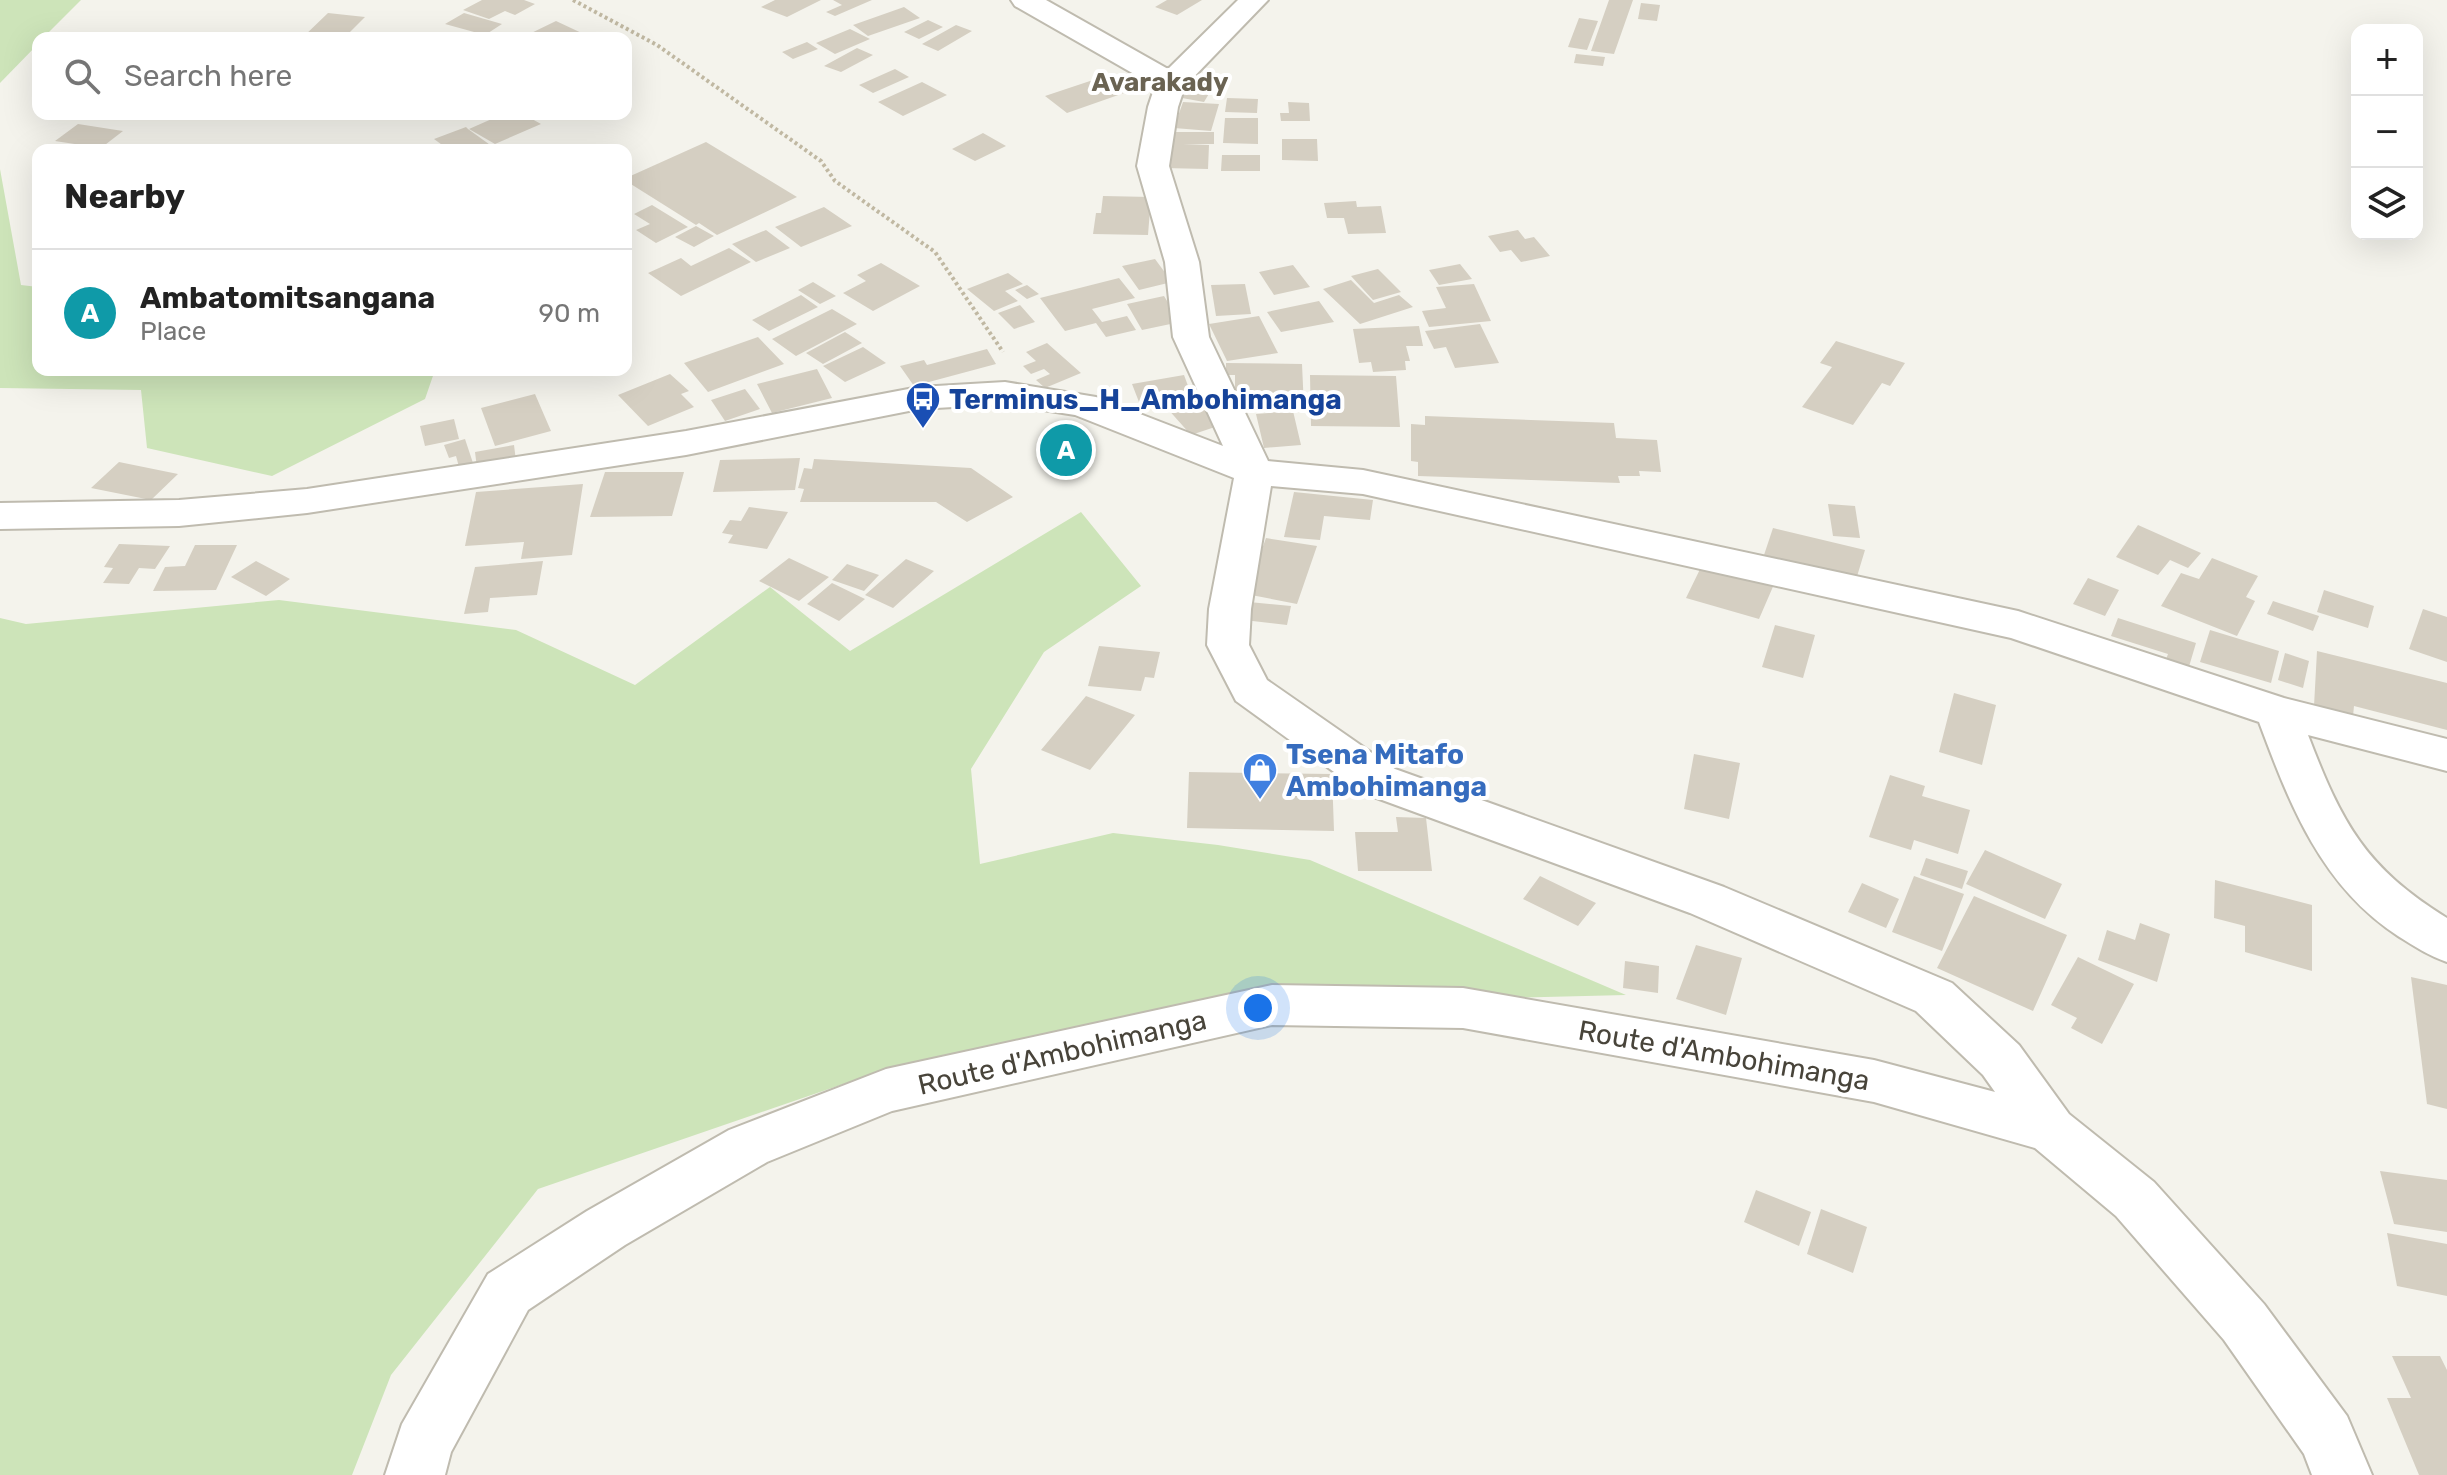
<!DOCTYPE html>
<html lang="en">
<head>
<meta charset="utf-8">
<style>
  :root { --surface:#fff; --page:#f6f6f6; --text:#222; --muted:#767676; --line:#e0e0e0; --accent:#e55d32 }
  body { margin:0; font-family:Rubik,sans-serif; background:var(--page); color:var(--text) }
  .controls { position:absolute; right:24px; top:24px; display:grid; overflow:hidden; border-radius:16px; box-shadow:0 8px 32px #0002 }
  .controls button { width:72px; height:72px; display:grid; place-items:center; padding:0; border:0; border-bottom:2px solid var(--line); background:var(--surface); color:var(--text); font:40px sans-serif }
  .you { position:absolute; left:1258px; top:1008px; width:28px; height:28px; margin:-20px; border:6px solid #fff; border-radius:50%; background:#1a73e8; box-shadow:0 0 0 12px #1a73e833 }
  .badge { display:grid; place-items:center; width:52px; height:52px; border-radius:50%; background:var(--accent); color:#fff; font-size:26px; font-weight:700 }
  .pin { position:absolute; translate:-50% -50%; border:4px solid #fff; box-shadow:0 2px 8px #0006 }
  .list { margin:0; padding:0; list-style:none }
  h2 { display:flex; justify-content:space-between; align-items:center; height:104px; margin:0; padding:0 32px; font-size:34px }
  h2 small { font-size:26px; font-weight:400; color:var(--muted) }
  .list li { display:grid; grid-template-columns:52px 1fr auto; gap:24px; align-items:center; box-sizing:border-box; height:128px; padding:0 32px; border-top:2px solid var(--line) }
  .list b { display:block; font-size:30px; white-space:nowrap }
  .list p { margin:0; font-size:26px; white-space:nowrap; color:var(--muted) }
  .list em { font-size:26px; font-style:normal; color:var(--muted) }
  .icon { flex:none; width:44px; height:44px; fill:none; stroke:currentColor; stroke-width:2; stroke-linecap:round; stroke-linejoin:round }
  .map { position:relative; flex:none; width:2447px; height:1475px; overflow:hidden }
  .search { position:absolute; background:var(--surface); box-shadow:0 8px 32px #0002; left:32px; top:32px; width:600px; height:88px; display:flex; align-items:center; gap:20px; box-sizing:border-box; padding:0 28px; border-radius:16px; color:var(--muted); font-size:30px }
  .panel { position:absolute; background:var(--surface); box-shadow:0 8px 32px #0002; left:32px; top:144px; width:600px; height:232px; border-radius:16px }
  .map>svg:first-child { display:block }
  .green { fill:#cde4b9 }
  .building { fill:#d5cfc2 }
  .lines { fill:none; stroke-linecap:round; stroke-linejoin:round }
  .minor-casing { stroke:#bfbbaf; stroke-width:4 }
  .path { stroke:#c0b8a2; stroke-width:4; stroke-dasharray:3 3; stroke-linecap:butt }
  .minor { fill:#fff; fill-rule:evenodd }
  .labels { text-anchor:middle; stroke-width:8; stroke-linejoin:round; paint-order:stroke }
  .far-neighbourhood-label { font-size:26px; font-weight:bold; fill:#6a6352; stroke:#fff }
  .transit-label { font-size:28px; font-weight:bold; fill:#164399; stroke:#fff; text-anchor:start }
  .shop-label { font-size:28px; font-weight:bold; fill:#366cbe; stroke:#fff; text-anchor:start }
  .street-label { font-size:28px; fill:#48443a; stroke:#fff }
</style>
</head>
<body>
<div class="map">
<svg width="2447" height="1475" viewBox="0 0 2447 1475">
  <rect width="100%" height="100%" fill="#f4f3ec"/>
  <path class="green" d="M0 0H81L43 38H38V44L0 83Z
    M0 169 21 285 38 287V370H435L425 399 272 476 147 448 141 390 0 388Z
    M1081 512 1141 586 1044 652 971 769 980 864 1113 833 1218 845 1310 860 1626 995 1498 998 1315 987 1176 1005 1014 1049 855 1080 538 1189 391 1375 352 1475H0V618L26 624 279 600 516 630 635 685 770 587 850 651Z"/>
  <path class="building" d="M482 0H524L535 4 515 15 505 11 489 19 463 10Z
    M775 0H821L787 17 761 7Z
    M833 0H872L835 16 826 12 842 5Z
    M1167 0H1202L1177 15 1155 7Z
    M1609 0H1633L1614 54 1591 51Z
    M1641 3 1660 5 1657 21 1638 19Z
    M904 7 920 18 868 36 853 25Z
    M328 13 365 17 344 38H302Z
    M464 13 502 24 485 35 445 24Z
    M1579 18 1598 21 1587 50 1568 47Z
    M928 20 943 27 919 39 904 32Z
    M556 21 588 36 521 38Z
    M956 25 972 31 938 51 922 44Z
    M850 29 870 39 835 54 816 43Z
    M807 42 818 49 793 59 782 52Z
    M857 48 873 55 841 72 824 66Z
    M1576 54 1605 57 1603 66 1574 63Z
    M895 69 909 77 873 93 859 85Z
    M1102 77 1124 93 1067 113 1045 96Z
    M1195 79 1216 82 1204 102 1182 98Z
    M922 82 947 95 903 116 878 102Z
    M1227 98 1258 99 1257 113 1225 112Z
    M1183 102 1219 104 1211 131 1174 128Z
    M1288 102 1309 103 1310 121H1281L1280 113H1289Z
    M503 114H523L541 124 495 144 469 129Z
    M1225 118H1258V144L1223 143Z
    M78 124 123 131 101 148 55 141Z
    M466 127 468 129 493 147 485 150H449L434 139Z
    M1171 132H1214V144H1183L1209 145 1208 169 1163 168Z
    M983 133 1006 146 975 161 952 149Z
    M1282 139H1317L1318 161 1282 160Z
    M706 142 797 197 717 235 699 223 696 225 626 181V178Z
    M1222 155H1260V171H1221Z
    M1103 196 1151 197 1148 235 1093 234 1096 213H1101Z
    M1356 201 1357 207 1381 206 1386 233 1348 234 1344 218H1327L1324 203Z
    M652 205 688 227 656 243 636 230 650 224 634 214Z
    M824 207 852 226 801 247 775 227Z
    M696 226 714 236 694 247 675 237Z
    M766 230 790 248 756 262 732 244Z
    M1518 230 1525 239 1534 237 1550 256 1521 262 1511 250 1500 252 1488 236Z
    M729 248 751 262 681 296 648 273 681 258 691 266Z
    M1155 259 1172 282 1139 290 1122 266Z
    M881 263 920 286 873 311 843 293 866 281 857 275Z
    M1460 264 1472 279 1439 285 1429 270Z
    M1293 265 1310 287 1274 295 1259 272Z
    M1378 269 1401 292 1373 300 1351 276Z
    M1008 273 1023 284 1005 291 1018 301 994 311 967 289Z
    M1119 278 1135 298 1092 309 1102 322 1127 316 1136 330 1106 337 1096 323 1065 331 1040 298Z
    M1351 280 1374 303 1399 295 1413 307 1360 324 1323 289Z
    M813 282 836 296 820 304 798 290Z
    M1245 284 1251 314 1216 316 1211 285Z
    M1474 284 1491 321 1429 327 1422 311 1446 308 1436 287Z
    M1027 285 1039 294 1027 299 1015 290Z
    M801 295 818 307 769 331 752 320Z
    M1164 296 1180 322 1142 330 1127 304Z
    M1319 301 1334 322 1281 332 1267 312Z
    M1020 305 1035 322 1014 329 998 313Z
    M832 309 857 324 796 356 772 339Z
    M1259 316 1278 353 1227 361 1209 324Z
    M1480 324 1499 363 1455 368 1446 347 1434 349 1425 331Z
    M1419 326 1423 346H1406L1410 361H1405L1406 370 1373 372 1371 362 1359 363 1353 329Z
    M845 332 862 343 823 364 806 353Z
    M758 337 784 364 708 392 684 363Z
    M1836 341 1905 363 1890 386 1882 383 1853 425 1802 407 1832 367 1820 363Z
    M1047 343 1081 373 1045 388 1036 380 1050 374 1044 369 1031 374 1023 366 1036 361 1026 352Z
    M863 347 886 363 845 382 823 366Z
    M987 349 996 364 914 386 900 366 924 360 927 365Z
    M1226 363 1302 364 1304 408H1235V375H1226Z
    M817 369 832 398 772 413 757 384Z
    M670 374 689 391 681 394 694 407 648 426 618 395Z
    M1184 375 1191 394 1139 402 1132 384Z
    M1310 375 1396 376 1400 427 1311 426Z
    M745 389 760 409 725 421 711 400Z
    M535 394 551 431 495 446 481 408Z
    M1195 397 1221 425 1191 435 1166 407Z
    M1293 411 1301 445 1264 448 1256 414Z
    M1425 416 1614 423 1616 438 1657 440 1661 472 1639 471 1640 476H1618L1620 483 1418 476V462L1411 461V424L1425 425Z
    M454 419 459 439 425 446 420 426Z
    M1055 429 1088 430 1081 464 1055 463 1058 447 1051 446Z
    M465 439 473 463 459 467 456 456 449 458 444 445Z
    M514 445 516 461 477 468 475 452Z
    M800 458 795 490 713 492 720 460Z
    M814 459 971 468 1013 497 967 522 936 502H800L804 489 798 488 804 468 812 469Z
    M119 462 178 474 151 500 91 488Z
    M605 472H684L672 516 590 517Z
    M583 484 572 555 521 559 524 542 465 546 476 492Z
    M1294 492 1373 500 1370 520 1324 516 1320 540 1284 537Z
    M1828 504 1855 506 1860 538 1833 536Z
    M749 507 788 512 767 549 728 543 733 535 722 533 730 520 741 521Z
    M2138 525 2201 553 2188 568 2170 560 2158 575 2116 557Z
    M1773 528 1865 550 1855 583 1762 561Z
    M1266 538 1317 546 1297 604 1246 594Z
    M119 544 170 546 155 569 139 568 129 584 103 583 113 568 104 567Z
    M195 545H237L216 590 153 591 165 567 185 566Z
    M789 558 829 577 799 601 759 581Z
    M2212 558 2258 576 2246 597 2255 601 2237 636 2161 606 2181 573 2199 579Z
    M906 559 934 571 893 608 865 595Z
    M256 561 290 579 266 596 231 577Z
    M543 561 537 595 490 598 488 612 464 614 475 567Z
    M1704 561 1775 582 1759 619 1686 598Z
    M847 564 879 575 864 591 832 580Z
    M2088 578 2119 590 2105 616 2073 604Z
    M832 583 865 599 839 621 807 604Z
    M2324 590 2374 606 2368 628 2317 612Z
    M1239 601 1291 606 1287 625 1235 619Z
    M2273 601 2319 616 2313 631 2267 614Z
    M2423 609 2447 617V662L2409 649Z
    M2118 618 2196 643 2188 670 2165 662 2168 654 2111 636Z
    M1775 625 1815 635 1803 678 1762 667Z
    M2210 630 2279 651 2271 683 2200 662Z
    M1099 646 1160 652 1154 678 1145 677 1141 691 1088 686Z
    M2317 651 2447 683V730L2354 706 2353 716 2314 706Z
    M2285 653 2309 661 2303 688 2278 680Z
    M1954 693 1996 705 1982 765 1939 752Z
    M1086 696 1135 715 1090 770 1041 750Z
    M1694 754 1740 763 1729 819 1684 809Z
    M1189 772 1332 774 1334 831 1187 828Z
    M1890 775 1925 786 1922 796 1970 810 1958 854 1914 840 1911 850 1869 837Z
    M1396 817 1426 818 1432 871H1358L1355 832H1398Z
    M1985 850 2062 884 2045 919 1966 884Z
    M1926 858 1968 871 1962 889 1920 875Z
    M1540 876 1596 903 1578 926 1523 899Z
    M1914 876 1964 894 1942 951 1892 932Z
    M2215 880 2312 905V971L2245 952V926L2214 918Z
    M1862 883 1899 899 1886 928 1848 912Z
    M1974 896 2067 935 2033 1011 1937 968Z
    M2140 923 2170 934 2157 982 2098 960 2107 930 2135 940Z
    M1696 945 1742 958 1726 1015 1676 999Z
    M2078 957 2134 984 2102 1044 2071 1028 2077 1018 2051 1005Z
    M1625 961 1659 966 1658 993 1623 988Z
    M2411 977 2447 985V1109L2427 1104Z
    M2380 1171 2447 1180V1232L2394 1224Z
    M1756 1190 1811 1212 1799 1246 1744 1222Z
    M1821 1209 1867 1227 1853 1273 1807 1254Z
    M2387 1233 2447 1244V1296L2397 1286Z
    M2392 1356H2440L2447 1370V1475H2419L2387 1398H2411Z"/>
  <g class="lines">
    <g class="minor-casing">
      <path id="minor" d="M1011 0H1046L1168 69 1238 0H1268L1185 86 1178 107 1169 166 1199 262 1209 337 1268 461 1363 470 2018 611 2284 698 2447 739V771L2308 735C2342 824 2365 867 2447 918V962C2429 956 2414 946 2398 936 2321 886 2290 805 2259 722L2011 638 1363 494 1271 486 1251 609 1249 645 1267 680 1395 769 1724 887 1952 983 2019 1045 2069 1114 2154 1182 2264 1304 2347 1416 2372 1475H2312L2304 1454 2224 1340 2116 1216 2035 1148 1874 1102 1463 1028 1272 1025 892 1111 767 1162 625 1245 528 1310 451 1452 445 1475H385L402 1424 488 1274 587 1211 729 1130 886 1069 1272 985 1463 988 1874 1060 1995 1092 1983 1075 1916 1011 1690 913 1363 793 1236 701 1207 645 1209 609 1234 478 1075 415 1005 404 919 409 686 455 307 513 179 526 0 529V503L179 500 307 489 686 431 919 387 1005 382 1096 397 1223 446 1173 337 1165 262 1137 166 1148 107 1155 86 1015 6Z"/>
    </g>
    <path class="path" d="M573 0 657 45 821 161 835 181 935 252 1003 352"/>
    <use href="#minor" class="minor"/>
  </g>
  <defs>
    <g id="bus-pin" transform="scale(1.8)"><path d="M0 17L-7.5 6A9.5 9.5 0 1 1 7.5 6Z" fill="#1a4fb4" stroke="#fff"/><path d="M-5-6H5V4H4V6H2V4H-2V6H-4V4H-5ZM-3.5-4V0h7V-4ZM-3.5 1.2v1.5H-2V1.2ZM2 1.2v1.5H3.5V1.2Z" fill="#fff"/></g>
    <g id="shop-pin" transform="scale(1.8)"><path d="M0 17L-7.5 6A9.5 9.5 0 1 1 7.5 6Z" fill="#3f7fe0" stroke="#fff"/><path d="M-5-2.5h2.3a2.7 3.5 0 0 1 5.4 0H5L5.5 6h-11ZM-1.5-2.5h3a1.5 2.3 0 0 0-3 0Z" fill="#fff"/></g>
  </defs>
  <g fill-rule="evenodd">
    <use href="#bus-pin" x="923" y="399"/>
    <use href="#shop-pin" x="1260" y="770"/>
  </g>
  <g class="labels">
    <g class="far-neighbourhood-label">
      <text x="1160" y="91">Avarakady</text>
    </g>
    <g class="transit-label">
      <text x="949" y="409">Terminus_H_Ambohimanga</text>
    </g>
    <g class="shop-label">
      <text x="1286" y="764">Tsena Mitafo<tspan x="1286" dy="32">Ambohimanga</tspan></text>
    </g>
    <g class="street-label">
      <text transform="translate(1062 1052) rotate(-13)" y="10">Route d'Ambohimanga</text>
      <text transform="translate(1724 1055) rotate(10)" y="10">Route d'Ambohimanga</text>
    </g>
  </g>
</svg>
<div class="controls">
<button>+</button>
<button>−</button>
<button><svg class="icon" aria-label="layers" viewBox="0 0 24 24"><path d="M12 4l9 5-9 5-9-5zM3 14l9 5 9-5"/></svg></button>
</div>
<div class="you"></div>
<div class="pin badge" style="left:1066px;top:450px;background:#0f9aa8">A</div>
<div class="search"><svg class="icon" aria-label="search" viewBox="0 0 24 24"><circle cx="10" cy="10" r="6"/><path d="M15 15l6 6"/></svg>Search here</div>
<section class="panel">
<h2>Nearby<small></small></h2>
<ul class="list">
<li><span class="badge" style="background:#0f9aa8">A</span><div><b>Ambatomitsangana</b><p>Place</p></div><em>90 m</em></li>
</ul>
</section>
</div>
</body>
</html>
